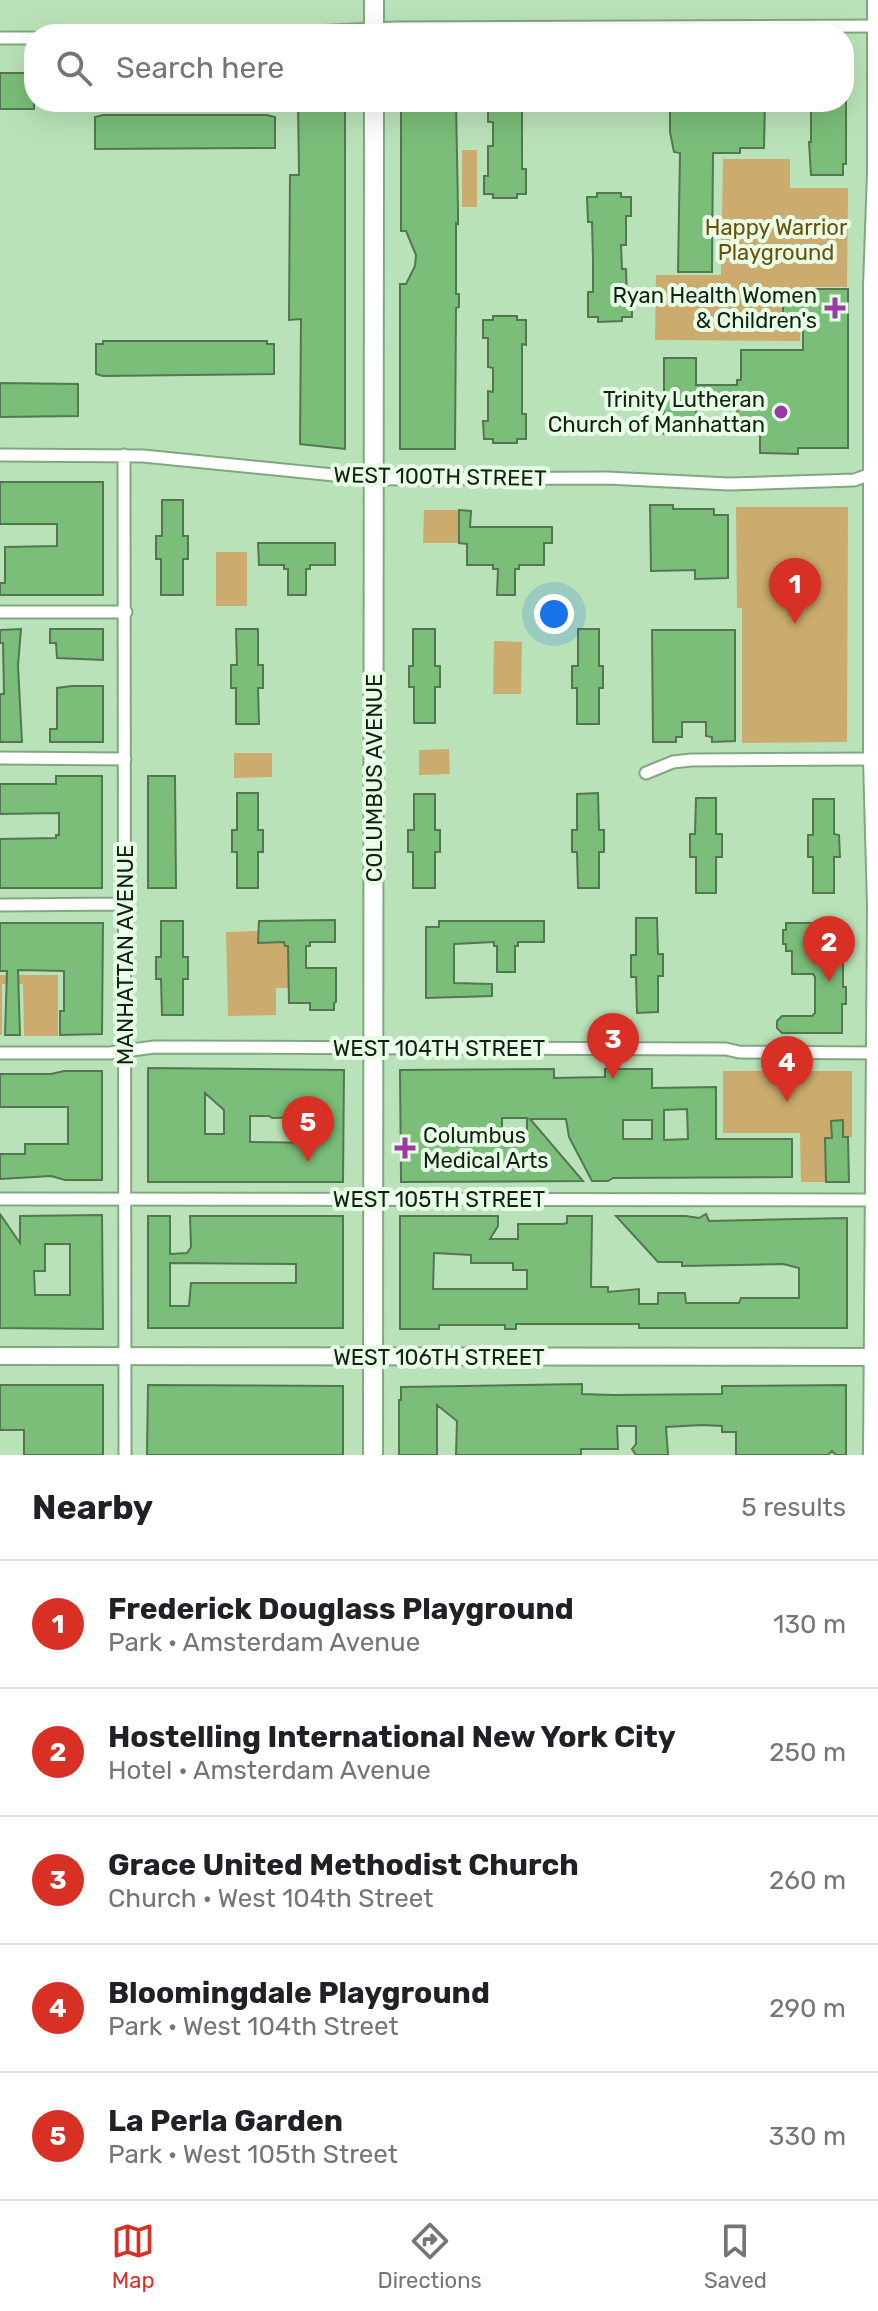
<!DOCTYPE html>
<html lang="en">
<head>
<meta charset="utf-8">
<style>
  :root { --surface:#fff; --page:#f6f6f6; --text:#202124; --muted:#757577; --line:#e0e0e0; --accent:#d93025 }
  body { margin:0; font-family:Rubik,sans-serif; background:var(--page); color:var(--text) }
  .you { position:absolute; left:554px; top:614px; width:28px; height:28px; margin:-20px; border:6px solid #fff; border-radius:50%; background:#1a73e8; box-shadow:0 0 0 12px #1a73e833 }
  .badge { display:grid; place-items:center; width:52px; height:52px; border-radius:50%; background:var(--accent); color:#fff; font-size:26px; font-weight:700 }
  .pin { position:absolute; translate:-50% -66px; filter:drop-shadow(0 2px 4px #0008) }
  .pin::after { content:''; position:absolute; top:42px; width:28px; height:24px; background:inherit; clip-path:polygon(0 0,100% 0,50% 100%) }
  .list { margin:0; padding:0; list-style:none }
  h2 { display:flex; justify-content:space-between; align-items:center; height:104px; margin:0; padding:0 32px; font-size:34px }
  h2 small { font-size:26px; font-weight:400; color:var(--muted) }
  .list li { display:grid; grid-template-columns:52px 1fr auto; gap:24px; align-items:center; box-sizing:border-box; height:128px; padding:0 32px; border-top:2px solid var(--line) }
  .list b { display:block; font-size:30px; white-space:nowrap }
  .list p { margin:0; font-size:26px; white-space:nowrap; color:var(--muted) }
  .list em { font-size:26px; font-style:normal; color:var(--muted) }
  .icon { flex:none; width:44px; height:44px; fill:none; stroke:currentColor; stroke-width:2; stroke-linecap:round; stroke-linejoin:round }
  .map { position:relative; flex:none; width:878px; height:1455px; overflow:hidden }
  .search { position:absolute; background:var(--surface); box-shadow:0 8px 32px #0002; left:24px; right:24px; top:24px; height:88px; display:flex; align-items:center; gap:20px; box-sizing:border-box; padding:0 28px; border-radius:32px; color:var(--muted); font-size:30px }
  .sheet { height:744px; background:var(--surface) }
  nav { display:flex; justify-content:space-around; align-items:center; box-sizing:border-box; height:112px; border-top:2px solid var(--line); background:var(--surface); font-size:22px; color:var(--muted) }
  nav a { display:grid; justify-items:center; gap:4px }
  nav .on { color:var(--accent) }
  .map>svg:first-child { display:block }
  .green { fill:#cbac6e }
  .building { fill:#7abe79; stroke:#527751; stroke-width:2; fill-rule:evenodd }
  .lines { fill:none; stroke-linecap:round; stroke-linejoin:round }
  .minor-casing { stroke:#81a780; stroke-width:15 }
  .secondary-casing { stroke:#81a780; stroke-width:20 }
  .primary-casing { stroke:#81a780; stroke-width:22 }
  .minor { stroke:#fff; stroke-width:11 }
  .secondary { stroke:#fff; stroke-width:16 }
  .primary { stroke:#fff; stroke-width:18 }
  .poi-dot { fill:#993aa3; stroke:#e8fde7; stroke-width:3 }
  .labels { text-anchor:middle; stroke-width:8; stroke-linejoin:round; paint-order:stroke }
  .park-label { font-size:22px; fill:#6c4f06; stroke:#e8fde7 }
  .poi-label { font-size:22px; fill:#122112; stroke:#e8fde7; text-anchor:end }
  .street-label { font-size:22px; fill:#122112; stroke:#e8fde7 }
</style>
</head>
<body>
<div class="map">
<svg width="878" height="1455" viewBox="0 0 878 1455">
  <rect width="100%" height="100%" fill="#bae2b8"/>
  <path class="green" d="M462 150H477V207H462Z
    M723 159H790V188H848L847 287H802L800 341 655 340 656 275H721Z
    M736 507H848L847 742 742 743V608H737Z
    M424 510H459V543H423Z
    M216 552H247V606H216Z
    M494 641 522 642 521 694H493Z
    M449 749 450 774 419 775V750Z
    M234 753H272V777L234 778Z
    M258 931 259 943 284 942 285 946H288L290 988H276V1015L228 1016 226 932Z
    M0 975H58V1036H24L23 984H2V1035H0Z
    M723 1071H852V1137L825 1138 826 1182H801L800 1133H723Z"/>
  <path class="building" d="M0 73H34V109H0Z
    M298 102H345V449L300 444 301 319 289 320 290 175H299Z
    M401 102H456L458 210V224L456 223V294H459V307L456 308 455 449H400V284H406L415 266 416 255 406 231H401Z
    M488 102H522V169H526V194H517V198H493V194H484V176H488V146H493V122H488Z
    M670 102H765L764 148H740V153H713L712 272H678L680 153 674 152 670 132Z
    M811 102H846V164H843V175H811L809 142H811Z
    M103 115H267L275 117V148L95 149V117Z
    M597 193H621V197H631V216H626V245H621L622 269H626L627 298H632V317H622V321L598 322V317H588V292H593V260L592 222H588L587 197H597Z
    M803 289H848V448H798V454L760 453V427H737V409H730V405H696V434H664V358H696V385H737V380H741V350H803V315L783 316V304H803Z
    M493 316H517V320H526V345L522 344V414H526V439H517V443H493V439H484L483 421H488V391L493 392V368L488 367V338H483V320H493Z
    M103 341H267V344H274V374L103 376 96 374V344H103Z
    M0 383 78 384V416L0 417Z
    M0 482H103V595H0V583H5V547L57 546V524H0Z
    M162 500H183V536H188V559H183V595H161V559H156V536H162Z
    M650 505H673V509H714V515H728V578L695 579V570L651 571Z
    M459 510 471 511 470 527H552V543H544V565H519V569H515V595H497L498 569H493V565H467V544L459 543Z
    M258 543H335V565H310V569H306V595H288V569H284V565H259Z
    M21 629 18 666 22 742H0V694H4L3 643H0V630Z
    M50 629H103V660L57 658 56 643H50Z
    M236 629H258V665H263V688H258L259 724H236V688H231V665H237Z
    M413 629H435V666H440V687H435V723H414V687H409V666H413Z
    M578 629H599V666H603V688H599V724H577V688H572V666H578Z
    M652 630H735V741L712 742V737L706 736V722H682V737H676V742H653Z
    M72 686H103V742H50V729H57V688Z
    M56 776H102V888H0V839L56 838V835H59V813L0 814V784H56Z
    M148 776H175L176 888H148Z
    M237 793H258V830H263V852H258V888H237V852H232V830H237Z
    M598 793 599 830H604V852H599V888H578L577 852H572V830H577V794Z
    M414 794H435V830H440V852H435V888H413V852H408V830H414Z
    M696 798H716V834H722V857H716V893H696V857H690V834H695Z
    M813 799H834V834L839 835 840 857H834V893H813V857H808V835H813Z
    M636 918H657L658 954H663V976H658V1012L637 1013 636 977H631V955H636Z
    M335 920V942H310V946H306V968H336V1002L334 1003V1010H310V1003H289L288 946H285L284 942 258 943 259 921Z
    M161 921H183V957H188V979H183V1015H162L161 979H156V957H161Z
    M439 921H544V942H518V946H515V972H497V946H494V942L454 944V983L492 984V996L426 998V927H439Z
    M0 923H103L102 1034 60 1035V1011H64V971L18 970 20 1035H5L7 971H0Z
    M786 923H843V987H846V1004H842V1033H782L777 1028V1021L782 1016H812L815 1013V977L813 974H792V951H786V944H783V930H786Z
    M148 1068 344 1070 343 1182H148ZM205 1093 224 1110V1134H205ZM250 1116H269L272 1118 317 1117V1143L250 1142Z
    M554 1069V1078L605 1077V1069H652V1088L716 1087V1139H792V1177L613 1178 608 1181H592L569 1137 566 1119H530L583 1181 401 1182 400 1070ZM687 1109 688 1139 664 1140V1110ZM502 1118H527V1136L502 1137ZM623 1120H652V1139H623Z
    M64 1071H102V1180H65L51 1176 0 1179V1154H25V1144H68V1107H0V1074H51Z
    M843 1120V1137H848L849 1182H826L825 1138H832L831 1121Z
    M0 1214 20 1243V1216L102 1215 103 1329 0 1328ZM45 1244H70V1295H35L34 1271H45Z
    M706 1214 709 1221 847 1218V1328H639V1324H516V1329H505V1325H439V1329H400V1216H498V1226L490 1239H518V1224H563L567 1223V1216H592L591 1287H608V1292L639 1289V1304H658V1293H685L686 1303H739L741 1298H799V1268L783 1264 682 1266V1262H658L616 1216H686L699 1218ZM434 1253 471 1255V1263H513V1270H527V1289H433Z
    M148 1216H170V1254L187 1253 191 1247 190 1216H343V1328H148ZM170 1263 296 1264V1283H191L189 1306H170Z
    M582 1384V1394L614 1395 722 1394V1386L846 1385V1455H836L832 1451 828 1455H736V1432H722V1426L702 1425 666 1427 668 1455H636L632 1449 636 1444V1426H617L618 1449H581V1455H456L457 1421 437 1405V1455H399V1400H401V1387Z
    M0 1385H103V1455H24V1430H0Z
    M148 1385 343 1386V1455H147Z"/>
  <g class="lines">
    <g class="minor-casing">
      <path id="minor" d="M271 34 396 28 878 26
        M0 38H34
        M0 455 143 456 374 479 607 478 729 484 854 480 877 472
        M124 455 125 1455
        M0 612H126
        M0 758 125 759
        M646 773 673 762 691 760 877 759
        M0 905 125 904
        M0 1053H110L154 1047 726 1049 739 1052 878 1053
        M0 1199 878 1200"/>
    </g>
    <g class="secondary-casing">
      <path id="secondary" d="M0 1356 878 1357"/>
    </g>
    <g class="primary-casing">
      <path id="primary" d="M374 34V0
        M373 1455 374 102
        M873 1455 877 906 873 759V286L877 173V0"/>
    </g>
    <use href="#minor" class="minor"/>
    <use href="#secondary" class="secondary"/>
    <use href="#primary" class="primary"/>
  </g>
  <g class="poi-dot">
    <path d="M831 296h8v8h8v8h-8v8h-8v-8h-8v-8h8z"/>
    <circle cx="781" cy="412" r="8"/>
    <path d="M401 1136h8v8h8v8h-8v8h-8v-8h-8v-8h8z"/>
  </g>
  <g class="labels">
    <g class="park-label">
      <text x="776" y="235">Happy Warrior<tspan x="776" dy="25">Playground</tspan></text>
    </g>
    <g class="poi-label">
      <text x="817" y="303">Ryan Health Women<tspan x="817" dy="25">&amp; Children's</tspan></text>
      <text x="765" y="407">Trinity Lutheran<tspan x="765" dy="25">Church of Manhattan</tspan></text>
      <text x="423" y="1143" text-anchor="start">Columbus<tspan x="423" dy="25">Medical Arts</tspan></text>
    </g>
    <g class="street-label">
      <text transform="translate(440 476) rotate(1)" y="8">WEST 100TH STREET</text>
      <text transform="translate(374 778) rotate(-90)" y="8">COLUMBUS AVENUE</text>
      <text transform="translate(125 955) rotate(-90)" y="8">MANHATTAN AVENUE</text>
      <text x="439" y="1056">WEST 104TH STREET</text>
      <text x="439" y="1207">WEST 105TH STREET</text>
      <text x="439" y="1365">WEST 106TH STREET</text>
    </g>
  </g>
</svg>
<div class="you"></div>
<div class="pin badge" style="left:795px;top:624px">1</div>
<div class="pin badge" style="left:829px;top:982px">2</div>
<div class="pin badge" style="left:613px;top:1079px">3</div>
<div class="pin badge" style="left:787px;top:1102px">4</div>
<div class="pin badge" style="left:308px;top:1162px">5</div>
<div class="search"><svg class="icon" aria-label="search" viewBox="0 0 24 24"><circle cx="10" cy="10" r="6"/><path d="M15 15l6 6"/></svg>Search here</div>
</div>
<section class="sheet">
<h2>Nearby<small>5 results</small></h2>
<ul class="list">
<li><span class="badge">1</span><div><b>Frederick Douglass Playground</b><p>Park · Amsterdam Avenue</p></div><em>130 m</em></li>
<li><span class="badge">2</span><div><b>Hostelling International New York City</b><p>Hotel · Amsterdam Avenue</p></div><em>250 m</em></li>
<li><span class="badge">3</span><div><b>Grace United Methodist Church</b><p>Church · West 104th Street</p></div><em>260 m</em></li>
<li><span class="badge">4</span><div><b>Bloomingdale Playground</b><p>Park · West 104th Street</p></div><em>290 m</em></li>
<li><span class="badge">5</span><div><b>La Perla Garden</b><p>Park · West 105th Street</p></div><em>330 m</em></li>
</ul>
</section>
<nav>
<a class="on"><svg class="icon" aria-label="map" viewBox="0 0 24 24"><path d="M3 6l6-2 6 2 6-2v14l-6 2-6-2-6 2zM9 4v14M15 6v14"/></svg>Map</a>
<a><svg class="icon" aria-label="directions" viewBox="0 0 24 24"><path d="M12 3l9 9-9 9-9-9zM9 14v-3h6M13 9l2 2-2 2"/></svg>Directions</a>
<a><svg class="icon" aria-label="saved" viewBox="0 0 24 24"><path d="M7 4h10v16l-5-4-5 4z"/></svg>Saved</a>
</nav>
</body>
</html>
